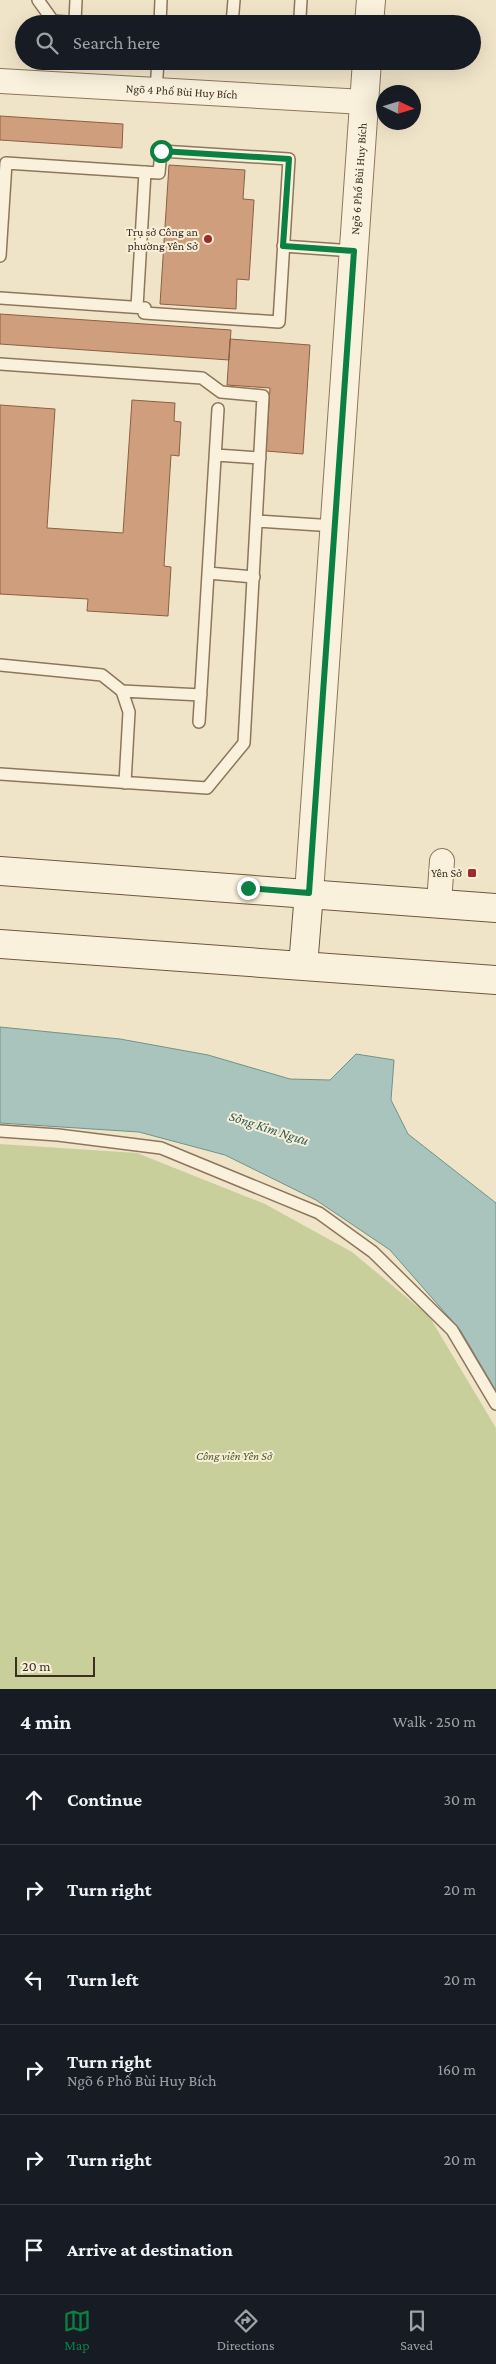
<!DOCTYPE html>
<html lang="en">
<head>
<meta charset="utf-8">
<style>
  :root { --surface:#171b24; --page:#20242c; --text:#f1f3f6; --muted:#9ea1a6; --line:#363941; --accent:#0b8043 }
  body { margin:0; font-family:"Crimson Pro",serif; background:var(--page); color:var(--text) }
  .compass { position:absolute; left:376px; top:85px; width:45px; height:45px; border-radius:50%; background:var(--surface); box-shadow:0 5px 20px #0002; rotate:94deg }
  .scale { position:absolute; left:15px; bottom:12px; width:80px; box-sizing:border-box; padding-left:5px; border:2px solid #3d2e20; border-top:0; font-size:14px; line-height:18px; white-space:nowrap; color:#3d2e20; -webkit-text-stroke:4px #f7eed8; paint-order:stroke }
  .stop { position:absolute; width:15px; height:15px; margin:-11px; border:4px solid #0b8043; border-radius:50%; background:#fff }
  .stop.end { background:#0b8043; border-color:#fff; box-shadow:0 1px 5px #0008 }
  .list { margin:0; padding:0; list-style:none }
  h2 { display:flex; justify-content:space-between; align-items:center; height:65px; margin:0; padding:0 20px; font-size:21px }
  h2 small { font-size:16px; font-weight:400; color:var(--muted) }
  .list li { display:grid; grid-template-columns:32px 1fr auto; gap:15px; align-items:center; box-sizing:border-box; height:90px; padding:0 20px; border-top:1px solid var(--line) }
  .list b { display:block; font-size:19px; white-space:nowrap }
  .list p { margin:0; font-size:16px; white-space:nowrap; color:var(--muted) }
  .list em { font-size:16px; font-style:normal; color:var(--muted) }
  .icon { flex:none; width:28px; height:28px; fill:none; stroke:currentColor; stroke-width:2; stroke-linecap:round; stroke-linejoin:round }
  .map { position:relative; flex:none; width:496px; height:1689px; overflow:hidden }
  .search { position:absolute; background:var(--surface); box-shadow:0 5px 20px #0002; left:15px; right:15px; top:15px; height:55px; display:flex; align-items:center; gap:12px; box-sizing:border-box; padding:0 18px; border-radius:28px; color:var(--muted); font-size:19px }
  .sheet { height:605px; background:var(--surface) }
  nav { display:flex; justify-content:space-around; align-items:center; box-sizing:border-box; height:70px; border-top:1px solid var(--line); background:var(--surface); font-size:14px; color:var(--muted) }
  nav a { display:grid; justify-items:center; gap:2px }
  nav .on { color:var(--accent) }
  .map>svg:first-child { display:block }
  .green { fill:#c9cf9b }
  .water { fill:#a9c4bc; stroke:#6f938a }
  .building { fill:#cf9f7d; stroke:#8d5f41 }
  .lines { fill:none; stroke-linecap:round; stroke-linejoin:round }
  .service-casing { stroke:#8d765c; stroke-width:14 }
  .minor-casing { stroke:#8d765c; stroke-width:26 }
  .tertiary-casing { stroke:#8d765c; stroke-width:30 }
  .secondary-casing { stroke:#6f573f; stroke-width:30 }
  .service { stroke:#faf1dc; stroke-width:11 }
  .minor { stroke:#faf1dc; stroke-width:24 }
  .tertiary { stroke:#faf1dc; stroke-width:28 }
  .secondary { stroke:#faf1dc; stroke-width:28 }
  .route { stroke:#0b8043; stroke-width:6 }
  .poi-dot { fill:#9e2a2b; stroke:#f7eed8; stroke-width:2 }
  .labels { text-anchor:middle; stroke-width:4; stroke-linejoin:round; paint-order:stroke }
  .street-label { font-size:12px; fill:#3d2e20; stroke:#f7eed8 }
  .poi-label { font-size:12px; fill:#3d2e20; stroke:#f7eed8; text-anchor:end }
  .park-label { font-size:12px; font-style:italic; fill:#4d5a26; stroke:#f7eed8 }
  .water-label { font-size:14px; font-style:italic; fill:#2f5d5a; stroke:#f7eed8 }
</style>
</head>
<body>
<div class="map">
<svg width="496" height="1689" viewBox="0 0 496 1689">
  <rect width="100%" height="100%" fill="#f0e4c8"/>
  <path class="green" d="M0 1144 137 1153 265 1204 352 1252 429 1316 496 1428V1689H0Z"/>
  <path class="water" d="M0 1027 120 1039 208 1055 290 1079 330 1080 356 1054 394 1060 391 1100 408 1134 496 1203V1391L461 1331 390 1250 316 1200 225 1155 139 1132 0 1123Z"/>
  <path class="building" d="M0 116 123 124 122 148 0 140Z
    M169 165 245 170 243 199 254 200 249 280 237 279 236 309 160 304Z
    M0 314 231 330 229 360 0 344Z
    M230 339 310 345 303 454 266 451 270 388 227 385Z
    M132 400 175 403 174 421 181 422 179 456 171 455 164 566 171 567 168 616 87 611 88 599 0 594V405L55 409 47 528 123 533Z"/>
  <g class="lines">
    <g class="service-casing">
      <path id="service" d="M38 0 53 21 94 24
        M75 22 76 0
        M160 24 161 0
        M232 24 234 0
        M295 24 300 17 301 0
        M156 90 158 61
        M283 246 353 251
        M0 256 6 163 159 173 161 151 289 159 279 322 144 313 145 308 0 298
        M137 307 145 172
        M0 364 202 378 221 392 263 396 244 743 207 788 0 774
        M216 455 260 458
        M257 521 335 526
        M208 573 254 577
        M0 665 102 675 122 691 129 712 125 783
        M122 691 201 695
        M199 722 218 409
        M0 1131 58 1135 161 1148 319 1213 373 1252 452 1330 496 1404"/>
    </g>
    <g class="minor-casing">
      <g id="minor">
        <path id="s1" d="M0 81 364 102"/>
        <path d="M439 903 442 861"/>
      </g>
    </g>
    <g class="tertiary-casing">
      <g id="tertiary">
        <path d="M369 24 371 0"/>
        <path id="s2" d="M309 893 367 61"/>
      </g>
    </g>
    <g class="secondary-casing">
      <path id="secondary" d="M0 871 496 908
        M0 944 496 980
        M303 966 309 893"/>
    </g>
    <use href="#service" class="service"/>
    <use href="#minor" class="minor"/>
    <use href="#tertiary" class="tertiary"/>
    <use href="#secondary" class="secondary"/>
  </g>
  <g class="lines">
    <path class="route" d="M161 151 289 159 283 246 354 251 309 893 248 888"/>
  </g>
  <g class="poi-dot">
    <circle cx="208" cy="239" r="5"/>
    <rect x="467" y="868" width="10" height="10" rx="2.5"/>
  </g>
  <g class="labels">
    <g class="street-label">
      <text dy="4" stroke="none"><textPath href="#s1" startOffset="182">Ngõ 4 Phố Bùi Huy Bích</textPath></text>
      <text dy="4" stroke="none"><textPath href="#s2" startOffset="716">Ngõ 6 Phố Bùi Huy Bích</textPath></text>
    </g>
    <g class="poi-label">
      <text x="198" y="236">Trụ sở Công an<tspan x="198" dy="14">phường Yên Sở</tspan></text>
      <text x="462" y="877">Yên Sở</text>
    </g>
    <g class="park-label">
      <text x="234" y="1460">Công viên Yên Sở</text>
    </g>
    <g class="water-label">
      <text transform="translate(269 1128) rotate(18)" y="5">Sông Kim Ngưu</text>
    </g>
  </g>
</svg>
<svg class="compass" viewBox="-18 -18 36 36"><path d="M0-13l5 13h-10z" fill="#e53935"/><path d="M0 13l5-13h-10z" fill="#9ea1a6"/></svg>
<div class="scale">20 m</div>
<div class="stop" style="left:161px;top:151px"></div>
<div class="stop end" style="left:248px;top:888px"></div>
<div class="search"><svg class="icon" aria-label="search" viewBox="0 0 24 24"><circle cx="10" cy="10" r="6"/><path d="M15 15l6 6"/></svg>Search here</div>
</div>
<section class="sheet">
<h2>4 min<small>Walk · 250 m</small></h2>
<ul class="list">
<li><svg class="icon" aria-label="ahead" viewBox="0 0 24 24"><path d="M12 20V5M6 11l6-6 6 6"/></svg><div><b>Continue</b></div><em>30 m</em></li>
<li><svg class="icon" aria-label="right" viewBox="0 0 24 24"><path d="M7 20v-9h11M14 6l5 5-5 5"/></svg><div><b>Turn right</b></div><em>20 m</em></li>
<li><svg class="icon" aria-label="left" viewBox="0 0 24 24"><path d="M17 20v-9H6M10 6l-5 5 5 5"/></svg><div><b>Turn left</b></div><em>20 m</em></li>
<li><svg class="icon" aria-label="right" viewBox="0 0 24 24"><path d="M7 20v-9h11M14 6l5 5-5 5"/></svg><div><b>Turn right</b><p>Ngõ 6 Phố Bùi Huy Bích</p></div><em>160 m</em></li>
<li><svg class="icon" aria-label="right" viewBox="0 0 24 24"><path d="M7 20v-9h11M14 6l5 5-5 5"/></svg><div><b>Turn right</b></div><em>20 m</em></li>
<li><svg class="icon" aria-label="arrive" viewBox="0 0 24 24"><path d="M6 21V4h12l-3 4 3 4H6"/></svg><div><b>Arrive at destination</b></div></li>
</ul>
</section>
<nav>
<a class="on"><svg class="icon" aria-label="map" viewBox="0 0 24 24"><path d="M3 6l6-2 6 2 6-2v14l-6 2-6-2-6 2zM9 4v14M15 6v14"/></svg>Map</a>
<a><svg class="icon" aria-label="directions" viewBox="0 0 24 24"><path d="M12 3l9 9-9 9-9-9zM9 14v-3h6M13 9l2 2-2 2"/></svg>Directions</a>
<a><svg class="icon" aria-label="saved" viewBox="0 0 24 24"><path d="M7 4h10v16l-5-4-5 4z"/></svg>Saved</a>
</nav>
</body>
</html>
